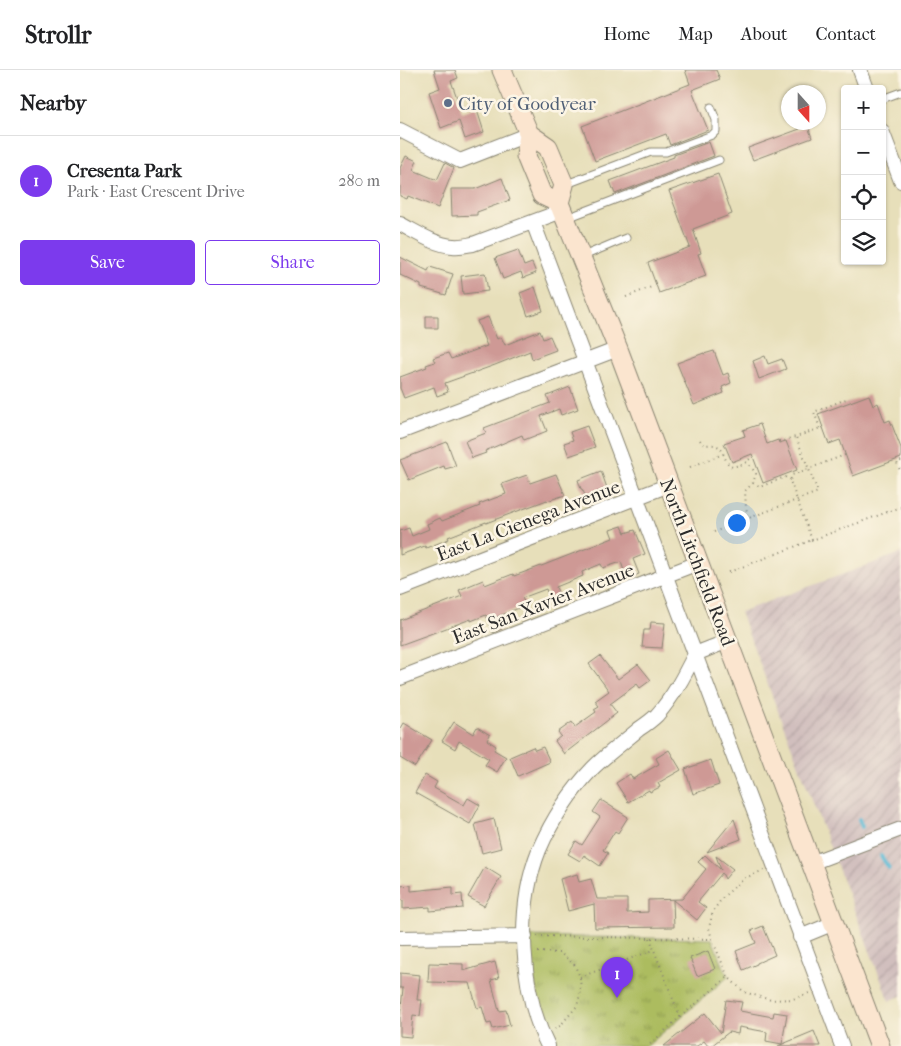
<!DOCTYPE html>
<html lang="en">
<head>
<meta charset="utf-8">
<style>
  :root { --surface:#fff; --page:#f2f2f2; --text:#202124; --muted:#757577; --line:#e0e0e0; --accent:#7c3aed }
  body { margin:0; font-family:"IM FELL French Canon",serif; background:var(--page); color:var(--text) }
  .controls { position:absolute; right:15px; top:15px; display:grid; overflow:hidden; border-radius:5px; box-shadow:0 1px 4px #0004 }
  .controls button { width:45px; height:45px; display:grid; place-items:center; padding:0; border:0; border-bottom:1px solid var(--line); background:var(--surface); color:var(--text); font:25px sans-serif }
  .compass { position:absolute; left:381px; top:15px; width:45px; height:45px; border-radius:50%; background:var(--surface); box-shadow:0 1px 4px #0004; rotate:159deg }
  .you { position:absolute; left:336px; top:452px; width:18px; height:18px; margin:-12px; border:4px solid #fff; border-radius:50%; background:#1a73e8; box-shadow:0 0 0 8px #1a73e833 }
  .badge { display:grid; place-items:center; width:32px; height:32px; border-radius:50%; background:var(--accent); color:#fff; font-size:16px; font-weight:700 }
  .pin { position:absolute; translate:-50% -41px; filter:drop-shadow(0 1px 2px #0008) }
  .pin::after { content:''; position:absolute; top:26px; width:18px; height:15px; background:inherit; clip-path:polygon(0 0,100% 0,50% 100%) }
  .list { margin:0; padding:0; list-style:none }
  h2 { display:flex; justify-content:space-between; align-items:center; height:65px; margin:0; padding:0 20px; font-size:21px }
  h2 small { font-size:16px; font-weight:400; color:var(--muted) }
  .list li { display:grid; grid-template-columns:32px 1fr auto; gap:15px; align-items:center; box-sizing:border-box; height:90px; padding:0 20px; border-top:1px solid var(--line) }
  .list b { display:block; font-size:19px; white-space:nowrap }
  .list p { margin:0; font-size:16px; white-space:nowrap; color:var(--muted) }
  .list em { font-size:16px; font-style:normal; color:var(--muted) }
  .actions { display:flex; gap:10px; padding:15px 20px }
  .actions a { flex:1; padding:11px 0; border:1px solid var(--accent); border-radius:5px; text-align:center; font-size:18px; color:var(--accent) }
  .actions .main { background:var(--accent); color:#fff }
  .icon { flex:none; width:28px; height:28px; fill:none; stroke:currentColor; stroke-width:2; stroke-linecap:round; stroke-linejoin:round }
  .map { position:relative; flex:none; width:501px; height:976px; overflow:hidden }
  header { display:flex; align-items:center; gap:30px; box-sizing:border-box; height:70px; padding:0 25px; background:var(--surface); border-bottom:1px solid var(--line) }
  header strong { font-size:24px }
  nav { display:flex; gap:28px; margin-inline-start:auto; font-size:18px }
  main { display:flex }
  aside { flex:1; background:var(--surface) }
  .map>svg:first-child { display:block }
  .industrial { fill:url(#industrial-furrows) }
  .grass { fill:url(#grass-tufts); stroke:#6c7445 }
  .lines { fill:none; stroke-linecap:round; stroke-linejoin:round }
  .stream { stroke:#55b7d4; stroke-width:4 }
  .building { fill:#ce9995 }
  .service-casing { stroke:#898572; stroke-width:9 }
  .minor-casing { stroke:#898572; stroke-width:16 }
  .secondary-casing { stroke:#898572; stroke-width:21 }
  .path { stroke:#898572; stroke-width:2; stroke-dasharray:1 4; stroke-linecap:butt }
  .service { stroke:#fff; stroke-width:7 }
  .minor { stroke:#fff; stroke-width:14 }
  .secondary { stroke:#fbe5cf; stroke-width:19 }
  .service-dot { fill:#5c6f8a; stroke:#fcf5e5; stroke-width:2 }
  .labels { text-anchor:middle; stroke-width:5; stroke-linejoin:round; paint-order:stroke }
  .service-label { font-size:19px; fill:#4e5e75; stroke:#fcf5e5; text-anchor:start }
  .street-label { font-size:19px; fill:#2b2b2b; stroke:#fcf5e5 }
</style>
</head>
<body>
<header>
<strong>Strollr</strong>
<nav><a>Home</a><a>Map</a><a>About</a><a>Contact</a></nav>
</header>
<main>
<aside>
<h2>Nearby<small></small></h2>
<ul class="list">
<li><span class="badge">1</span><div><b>Cresenta Park</b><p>Park · East Crescent Drive</p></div><em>280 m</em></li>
</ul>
<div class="actions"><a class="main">Save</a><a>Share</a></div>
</aside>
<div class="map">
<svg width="501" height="976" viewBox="0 0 501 976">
  <defs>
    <pattern id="industrial-furrows" width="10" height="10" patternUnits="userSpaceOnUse" patternTransform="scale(1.25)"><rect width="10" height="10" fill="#d1bfbe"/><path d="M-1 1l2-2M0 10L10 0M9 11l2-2" fill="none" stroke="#b4a4a3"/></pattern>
    <pattern id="grass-tufts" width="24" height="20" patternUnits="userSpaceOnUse" patternTransform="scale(1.25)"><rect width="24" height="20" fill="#acbc5f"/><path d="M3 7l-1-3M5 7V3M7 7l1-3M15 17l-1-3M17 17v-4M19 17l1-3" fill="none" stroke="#8c994f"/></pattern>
  </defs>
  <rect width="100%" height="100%" fill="#fcf5e5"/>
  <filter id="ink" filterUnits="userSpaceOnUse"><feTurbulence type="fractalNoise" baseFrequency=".02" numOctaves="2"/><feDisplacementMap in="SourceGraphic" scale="10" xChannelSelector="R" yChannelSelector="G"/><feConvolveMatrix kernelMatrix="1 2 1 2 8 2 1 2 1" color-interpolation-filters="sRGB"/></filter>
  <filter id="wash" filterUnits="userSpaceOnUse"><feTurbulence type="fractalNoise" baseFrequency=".0096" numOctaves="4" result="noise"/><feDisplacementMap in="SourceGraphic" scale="20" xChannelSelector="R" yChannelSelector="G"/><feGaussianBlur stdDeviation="1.12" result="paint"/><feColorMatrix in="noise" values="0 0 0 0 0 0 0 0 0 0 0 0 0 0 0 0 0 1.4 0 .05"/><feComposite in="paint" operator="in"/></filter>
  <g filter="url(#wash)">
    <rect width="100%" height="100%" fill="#e7dfba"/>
    <path class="industrial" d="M501 483V926L489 931 340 542Z"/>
    <path class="grass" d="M125 866 312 869 328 907 247 976H148Z"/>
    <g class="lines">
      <path class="stream" d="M459 749 462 757
        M481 786 489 798"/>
    </g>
    <g id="blocks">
      <path class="building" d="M34 0H55L58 8 51 11 62 42 76 37 84 62 65 69 59 51 41 58 29 22 40 18Z
        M285 0H316L320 9 292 20 308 60 270 75 266 64 195 91 182 56 290 14Z
        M408 56 412 68 353 90 348 78Z
        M309 72 314 86 215 124 210 111 274 87V85Z
        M6 86 17 91 13 100 37 110 45 93 54 98 38 138 8 126 7 129 0 126V98Z
        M318 104 332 144 293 159 301 183 298 184 306 206 259 223 248 193 290 177 269 121Z
        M102 108 110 130 77 142V145L52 146 51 119H75Z
        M118 180 124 196 132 193 136 203 123 208 121 202 103 209 95 188Z
        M0 187 28 201 30 197 53 204 46 225 21 218V215L0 205Z
        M85 203 88 221 63 224 61 206Z
        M135 217 143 241 128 246 120 223Z
        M26 246H38V258H26Z
        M88 247 97 269 101 267 105 275 140 261 143 269 150 266 156 280 132 289 130 281 95 295 45 313 48 322 37 326 34 317 4 328 0 318V307L27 297 26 295 35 292 33 288 48 283 51 289 87 276 77 251Z
        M314 281 323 305 328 303 331 313 322 317 324 323 294 335 277 293 304 283V284Z
        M365 286 368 294 382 289 386 299 359 309 353 291Z
        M170 317 178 339 161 345 159 339 141 346 147 361 124 370 122 365 85 381 86 383 72 388 65 371 86 363 84 358 150 333 147 326Z
        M469 325 473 336 478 333 485 352 490 350 501 378V388L453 406 440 370 429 374 418 344Z
        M360 354 367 374 378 370 379 373 386 371 397 400 363 413 352 384 332 392 324 373 345 366 343 360Z
        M187 356 195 377 169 386 164 373 173 370 170 362Z
        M47 372 56 396 45 399 44 396 9 410 0 390Z
        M201 401 207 418 186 427 182 419H181L178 410Z
        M156 404 165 425 147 431V430L86 453V452L48 467 49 469 26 478 25 476 0 485V461L9 458 12 466 29 459 27 454 40 448 42 451 80 436 79 434 106 424 102 414 127 405 130 413Z
        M222 456 225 463 235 460 245 484 233 489 239 504 227 509 221 492 203 498 201 494 182 502 183 506 156 517 159 525 149 528 146 519 122 528 126 535 97 547 102 559 93 563 86 545 71 551V549L0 575V550L62 526 59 520 83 510 85 515 113 504 114 506 144 495 213 468 210 460Z
        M251 552 265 553 262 578 242 577 244 560H250Z
        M200 586 218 609 238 594 251 610 240 618 237 614 210 634 217 643 164 684 155 671 161 666 158 662 172 652 175 657 196 642 194 639 199 636 195 631 209 621 189 594Z
        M54 652 73 664 77 657 90 665 87 670 96 676 94 680 106 687 97 702 85 695 89 689 59 671 55 679 42 671Z
        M4 653 32 670 15 697 0 688V660Z
        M133 677 135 680 143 677 150 692 118 706 110 687Z
        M269 680 281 700 258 713 260 717 250 722 249 720 228 732 216 713 230 704 233 709 259 694 256 688Z
        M311 690 319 715 293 724 285 699Z
        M25 705 37 712 34 718 64 735 68 728 80 735 70 754 15 723Z
        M201 730 228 747 218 763 215 761 203 780 208 783 200 796 184 785 180 791 168 784 176 771 182 775 200 747 193 742Z
        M94 749 101 778 82 783 75 754Z
        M334 749 341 769 307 782Z
        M305 785 321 800 316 786 333 799 325 809 322 803 298 832 306 838 297 850 273 830 274 857 195 858 194 834 168 841 160 809 177 804 179 812 191 809 197 829H227V843L248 842V830L282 829 306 799 298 792Z
        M85 797 101 807 84 836 68 827Z
        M11 815V821L53 817V825L62 824 63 838 30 841V837L3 839V830H0V816Z
        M363 856 375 885 357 893V894L343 900 336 881 356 873 351 861Z
        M308 881 315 899 297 906 290 888Z
        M95 892 99 908 91 910 99 941 106 940 110 955 93 959 91 953 87 954 82 937 77 938 70 913 28 912 29 893 63 894V901Z
        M0 903 20 905 17 930H22L20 946 13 945 11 967 0 966V948L3 918H0Z
        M326 930 342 932 340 941 373 947 374 942 387 944 382 974 366 971 367 962 339 957 338 964 329 962 311 976H308L304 971 297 976H264L305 943 321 963Z
        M414 961 420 976H378Z"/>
    </g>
  </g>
  <g filter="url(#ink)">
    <use href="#blocks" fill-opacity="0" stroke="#898572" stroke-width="1"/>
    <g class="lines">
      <g class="service-casing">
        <path id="service" d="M482 29 501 22
          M164 115 251 82H266L312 65 316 61V50L311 37
          M167 148 319 90
          M181 187 226 168"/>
      </g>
      <g class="minor-casing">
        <path id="minor" d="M460 0 467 19
          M0 60 60 91 129 64
          M482 61 501 111
          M133 152 442 976
          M0 154C16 162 35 175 53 176 60 177 67 175 73 174L162 141
          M0 362 218 279
          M0 519 269 415
          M0 608 298 493
          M411 793 501 759
          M400 867 434 853
          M0 868 125 866
          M148 976C120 921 116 838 139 780 152 750 170 722 193 698 207 684 224 672 239 659 245 655 252 650 257 645 273 627 284 606 295 584L328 571"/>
      </g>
      <g class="secondary-casing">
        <path id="secondary" d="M102 0 129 64 126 86 142 125 159 133
          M129 64 148 77 164 115 159 133 218 279 480 976"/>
      </g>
      <path class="path" d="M226 227 254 216
        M420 358 414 342 446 329 447 331
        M300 370 304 375C308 375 314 374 317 376 325 379 323 392 332 397L344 394 351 388
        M379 371 396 367
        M445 385 392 405 390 411 412 470 501 437
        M501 391 497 393 501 403
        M346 392 352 398 356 404 353 413 345 421 346 438 349 448 418 422 396 367 423 357
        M290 397 326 383
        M353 413 360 417 385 407 390 410
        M314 462 349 448
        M329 502 412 470
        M364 800 345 808 323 827 313 841 309 858 312 869 328 907 344 922 371 930 393 929 409 923
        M137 866 312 869
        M250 868 254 880
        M138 882 160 883 174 894 180 907 181 921 177 936 160 956 154 959
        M180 907 254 880 280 947 248 976
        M280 947 328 907"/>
      <use href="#service" class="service"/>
      <use href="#minor" class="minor"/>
      <use href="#secondary" class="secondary"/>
    </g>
  </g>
  <circle class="service-dot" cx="48" cy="33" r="5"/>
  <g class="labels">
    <g class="service-label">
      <text x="58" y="40">City of Goodyear</text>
    </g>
    <g class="street-label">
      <text transform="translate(128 450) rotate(-21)" y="7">East La Cienega Avenue</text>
      <text transform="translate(298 492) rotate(69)" y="7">North Litchfield Road</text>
      <text transform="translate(143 533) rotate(-21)" y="7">East San Xavier Avenue</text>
    </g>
  </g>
</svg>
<div class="controls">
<button>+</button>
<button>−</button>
<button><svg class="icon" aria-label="locate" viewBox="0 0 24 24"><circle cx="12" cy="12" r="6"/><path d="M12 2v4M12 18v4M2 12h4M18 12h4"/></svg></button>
<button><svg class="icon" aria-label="layers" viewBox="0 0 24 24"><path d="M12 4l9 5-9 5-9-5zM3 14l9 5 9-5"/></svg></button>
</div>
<svg class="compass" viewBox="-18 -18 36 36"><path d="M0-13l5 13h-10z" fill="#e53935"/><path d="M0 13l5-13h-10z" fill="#757577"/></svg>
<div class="you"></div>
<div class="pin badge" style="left:217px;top:928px">1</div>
</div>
</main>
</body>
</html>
